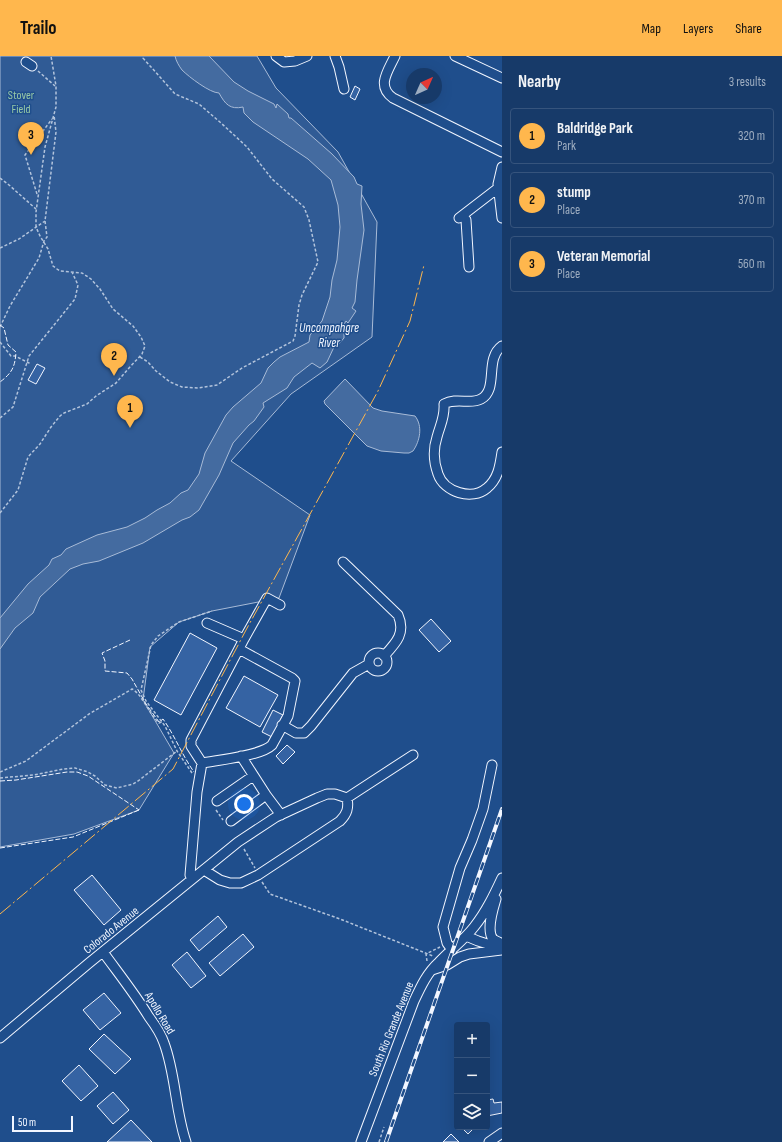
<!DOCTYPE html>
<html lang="en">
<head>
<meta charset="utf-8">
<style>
  :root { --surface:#173a69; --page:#244571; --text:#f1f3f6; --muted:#9eadc0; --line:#36547d; --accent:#ffb74d }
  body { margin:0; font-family:"Sofia Sans Condensed",sans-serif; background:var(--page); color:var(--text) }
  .controls { position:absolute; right:12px; bottom:12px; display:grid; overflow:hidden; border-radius:4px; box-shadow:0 4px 16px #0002 }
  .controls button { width:36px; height:36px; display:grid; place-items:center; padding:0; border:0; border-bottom:1px solid var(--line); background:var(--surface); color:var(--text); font:20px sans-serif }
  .compass { position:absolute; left:406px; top:12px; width:36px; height:36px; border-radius:50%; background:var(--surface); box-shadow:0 4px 16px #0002; rotate:45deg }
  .scale { position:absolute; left:12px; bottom:10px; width:61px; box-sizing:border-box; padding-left:4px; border:2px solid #f2f6ff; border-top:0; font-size:11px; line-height:14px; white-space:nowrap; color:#f2f6ff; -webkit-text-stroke:3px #1f4e8c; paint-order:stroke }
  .you { position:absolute; left:244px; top:748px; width:14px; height:14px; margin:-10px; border:3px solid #fff; border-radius:50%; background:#1a73e8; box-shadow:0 0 0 6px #1a73e833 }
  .badge { display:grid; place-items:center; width:26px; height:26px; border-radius:50%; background:var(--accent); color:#111; font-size:13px; font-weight:700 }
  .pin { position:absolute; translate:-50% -33px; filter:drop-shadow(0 1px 2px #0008) }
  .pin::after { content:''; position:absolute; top:21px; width:14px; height:12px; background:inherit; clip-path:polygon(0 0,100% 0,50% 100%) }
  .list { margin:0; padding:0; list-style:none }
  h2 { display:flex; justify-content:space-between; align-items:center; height:52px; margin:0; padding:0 16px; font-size:17px }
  h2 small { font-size:13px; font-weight:400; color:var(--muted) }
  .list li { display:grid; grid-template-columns:26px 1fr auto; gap:12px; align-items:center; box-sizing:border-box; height:56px; margin:0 8px 8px; padding:0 8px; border:1px solid var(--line); border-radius:4px }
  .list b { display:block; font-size:15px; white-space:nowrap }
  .list p { margin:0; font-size:13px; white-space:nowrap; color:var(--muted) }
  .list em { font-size:13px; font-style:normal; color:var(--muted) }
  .icon { flex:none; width:22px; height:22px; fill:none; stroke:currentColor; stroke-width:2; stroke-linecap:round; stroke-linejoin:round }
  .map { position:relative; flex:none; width:502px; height:1086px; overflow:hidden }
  header { display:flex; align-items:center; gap:24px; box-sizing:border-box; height:56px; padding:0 20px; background:var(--accent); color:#111 }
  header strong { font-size:19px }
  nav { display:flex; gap:22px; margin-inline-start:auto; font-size:14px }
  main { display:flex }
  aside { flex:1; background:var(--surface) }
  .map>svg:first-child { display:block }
  .built { fill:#305b95; stroke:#a8bbd7 }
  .water { fill:#446ba0; stroke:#a8bbd7 }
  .building { fill:#3563a3; stroke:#f2f6ff }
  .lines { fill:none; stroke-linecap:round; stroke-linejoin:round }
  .minor-casing { stroke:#f2f6ff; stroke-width:11 }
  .path { stroke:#b3c4dc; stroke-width:1.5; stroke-dasharray:3 2; stroke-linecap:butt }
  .minor { stroke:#1f4e8c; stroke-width:9 }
  .rail-casing { stroke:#f2f6ff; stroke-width:4 }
  .rail { stroke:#1f4e8c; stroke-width:2.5; stroke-dasharray:8; stroke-linecap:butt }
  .fence { stroke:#f2f6ff; stroke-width:1; stroke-dasharray:5 2; stroke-linecap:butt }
  .power { stroke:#ffb74d; stroke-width:1; stroke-dasharray:14 3 2 3; stroke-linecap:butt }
  .labels { text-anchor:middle; stroke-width:3; stroke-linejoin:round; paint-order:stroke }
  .park-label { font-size:12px; fill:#97c8a6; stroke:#1f4e8c }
  .street-label { font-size:12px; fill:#f2f6ff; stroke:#1f4e8c }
  .water-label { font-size:13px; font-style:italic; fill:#f2f6ff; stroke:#1f4e8c }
</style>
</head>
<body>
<header>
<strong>Trailo</strong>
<nav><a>Map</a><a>Layers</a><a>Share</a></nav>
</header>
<main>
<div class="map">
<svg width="502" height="1086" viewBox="0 0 502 1086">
  <rect width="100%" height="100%" fill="#1f4e8c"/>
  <path class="built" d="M0 0H257L276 32 338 96 377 166 372 281 291 338 231 405 310 459 279 542 212 555 179 566 150 591 143 644 174 697 139 754 74 778 0 791Z"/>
  <path class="water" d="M175 0H209L234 26 248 35 274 48 276 52 277 48 288 58 289 62H291L332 98 354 121 357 128 362 130 361 148 364 174 357 224 355 246 352 252 356 255 348 267 346 265 342 272H344V282L338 289 334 291 327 306 320 312 312 307 294 321 287 332 263 347 264 351 254 365 249 369 233 387 219 419 199 454 190 461 182 464 143 487 99 505 83 508 70 513 40 541 33 557 15 572 0 593V562L28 528 49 509 52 503 61 499 66 493 97 479 127 471 145 462 157 454 170 447 181 437 188 434 199 418 205 397 226 359 233 351 261 327 268 312 274 306 280 301 309 286 310 279 322 265 330 241 332 224 337 204 340 171 338 149 331 124 308 103 253 66 244 57 243 51C230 54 225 48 219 37 210 37 189 21 182 14 179 10 176 5 175 0Z
    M345 323 373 352 382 355 415 360C423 370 420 385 413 395L409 397H404L381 395 367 390 325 348 324 345Z"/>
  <path class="building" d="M355 30 360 33 355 44 350 41Z
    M37 308 45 312 36 328 28 324Z
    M431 563 451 585 439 596 419 574Z
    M190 577 217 592 181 659 154 644Z
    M244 620 278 639 260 671 226 652Z
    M273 654 283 659 272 681 262 676Z
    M287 689 295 696 283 708 276 700Z
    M92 819 121 854 104 869 74 834Z
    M218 860 227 871 199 895 190 884Z
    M243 878 254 891 220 920 209 907Z
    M187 896 206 920 191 932 172 909Z
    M104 937 121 957 100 974 83 954Z
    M104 978 131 1003 115 1018 89 993Z
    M79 1009 98 1030 81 1045 62 1025Z
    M113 1036 129 1054 113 1068 97 1050Z
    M493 1043 494 1047 502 1046V1057L487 1060V1044Z
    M131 1064 152 1086H107Z
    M461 1071H475L468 1078Z
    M451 1078 459 1086H443Z"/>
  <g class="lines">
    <g class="minor-casing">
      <path id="minor" d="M276 0 284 6 295 5 307 0
        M335 0 339 11 344 33
        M395 0C388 15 376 30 393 42L502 96
        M455 0 502 22
        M26 6 32 10
        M502 111 498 128 502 162
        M462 160 466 164 469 211
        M459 162 498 132
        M502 290C484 303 499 333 481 343 470 349 457 341 444 348 445 362 440 369 437 381 433 393 434 407 438 418 444 436 472 445 487 432 498 423 500 410 502 396
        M343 506 398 559C406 577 396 587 384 600
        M244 583 267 542 280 549
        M369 606a9 9 0 1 1 18 0a9 9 0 1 1-18 0Z
        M282 669 296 677H304L311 670 353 617 369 608
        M202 707C218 704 261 700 272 689L288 660 295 625 292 622 239 593
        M266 739 281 759
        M217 745 253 720
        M231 765 266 739 241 700
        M204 814 220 824 230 827H241L258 819 340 765C347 758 349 752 347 742L413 699
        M192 823 190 819 197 736 202 707 191 690V684L244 583 207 567
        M496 843C493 853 486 874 493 883 495 885 500 886 502 888
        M466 880 478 885 500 892
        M452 894 447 887 443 871 460 812 472 784 483 753 492 709
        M103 896C119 918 135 938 149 961 155 969 161 978 164 987 176 1019 175 1054 186 1086
        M432 914 447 909 460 901 469 898 502 894
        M0 982 89 907 238 786 276 761 317 742 327 738H335L347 742
        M361 1086 414 945C421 930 427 917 439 906 450 894 464 884 474 871 486 856 494 839 502 822
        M489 1086 502 1077"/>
    </g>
    <path class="path" d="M38 15 55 30
      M0 122 9 129 36 153
      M37 138 25 99 52 63
      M0 192 19 183 45 165
      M0 271 10 250 39 202 44 185 47 181 45 165 56 76 54 59
      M0 286 11 300H15L31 308
      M140 301 148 306 156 315 170 326 182 331 198 332 217 329 242 312 293 285 295 280 299 249 302 239 318 206 309 164 304 151 272 123 247 91 221 67 199 48 175 38 143 2V0
      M0 362 13 351 29 300 75 243 78 229 72 216
      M0 457 18 434 28 401 40 388 51 371 60 360 64 357 87 348 96 340 116 327 129 312 142 298 145 290 141 281 133 270 113 253 100 233 91 223 82 217 60 215 57 213 53 210 48 193 40 180 36 171V156L45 91 56 51V30L51 0
      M0 716 26 705 89 658 132 633C142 638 149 658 159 667L162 666
      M192 717 177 695 165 670 146 645 141 634 151 589 158 580 179 566 212 555
      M0 722 34 719 63 713 75 712 88 716 95 720 105 729 117 732 133 728 138 725 177 695
      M216 754 223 764
      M244 793 255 812
      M262 826 270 838 340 863 433 900
      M427 905 426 898 440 891
      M379 1086 384 1071"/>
    <use href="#minor" class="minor"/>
    <g class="rail-casing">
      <path id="rail" d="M386 1086 502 753"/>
    </g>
    <use href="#rail" class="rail"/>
    <path class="fence" d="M0 269 4 272 8 289 16 296C15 311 12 317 0 326
      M130 584 102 597 105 605V615L127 617 132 623 146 648 159 666 163 663C175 680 182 699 194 716
      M0 725 16 724 67 716H77L88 720 139 754
      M0 792 73 781 139 754"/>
    <path class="power" d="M0 858 173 713 246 574 378 335 410 265 424 209"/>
  </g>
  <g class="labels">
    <g class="park-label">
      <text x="21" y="43">Stover<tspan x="21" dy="14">Field</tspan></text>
    </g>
    <g class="street-label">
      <text transform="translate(111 874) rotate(-39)" y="4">Colorado Avenue</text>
      <text transform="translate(160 957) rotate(59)" y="4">Apollo Road</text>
      <text transform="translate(391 973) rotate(-68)" y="4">South Rio Grande Avenue</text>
    </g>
    <g class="water-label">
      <text x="329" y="276">Uncompahgre<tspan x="329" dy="15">River</tspan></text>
    </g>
  </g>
</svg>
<div class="controls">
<button>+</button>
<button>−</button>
<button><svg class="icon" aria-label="layers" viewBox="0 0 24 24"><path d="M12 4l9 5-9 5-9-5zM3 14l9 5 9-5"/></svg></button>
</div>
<svg class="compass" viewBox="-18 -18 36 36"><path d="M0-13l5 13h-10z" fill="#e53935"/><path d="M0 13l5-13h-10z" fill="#9eadc0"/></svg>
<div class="scale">50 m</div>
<div class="you"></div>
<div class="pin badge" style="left:130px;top:372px">1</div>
<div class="pin badge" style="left:114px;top:320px">2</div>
<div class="pin badge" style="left:31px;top:99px">3</div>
</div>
<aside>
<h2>Nearby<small>3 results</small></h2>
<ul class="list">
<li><span class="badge">1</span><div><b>Baldridge Park</b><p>Park</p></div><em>320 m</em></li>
<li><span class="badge">2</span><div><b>stump</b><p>Place</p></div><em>370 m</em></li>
<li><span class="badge">3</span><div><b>Veteran Memorial</b><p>Place</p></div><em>560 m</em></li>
</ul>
</aside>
</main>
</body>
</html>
